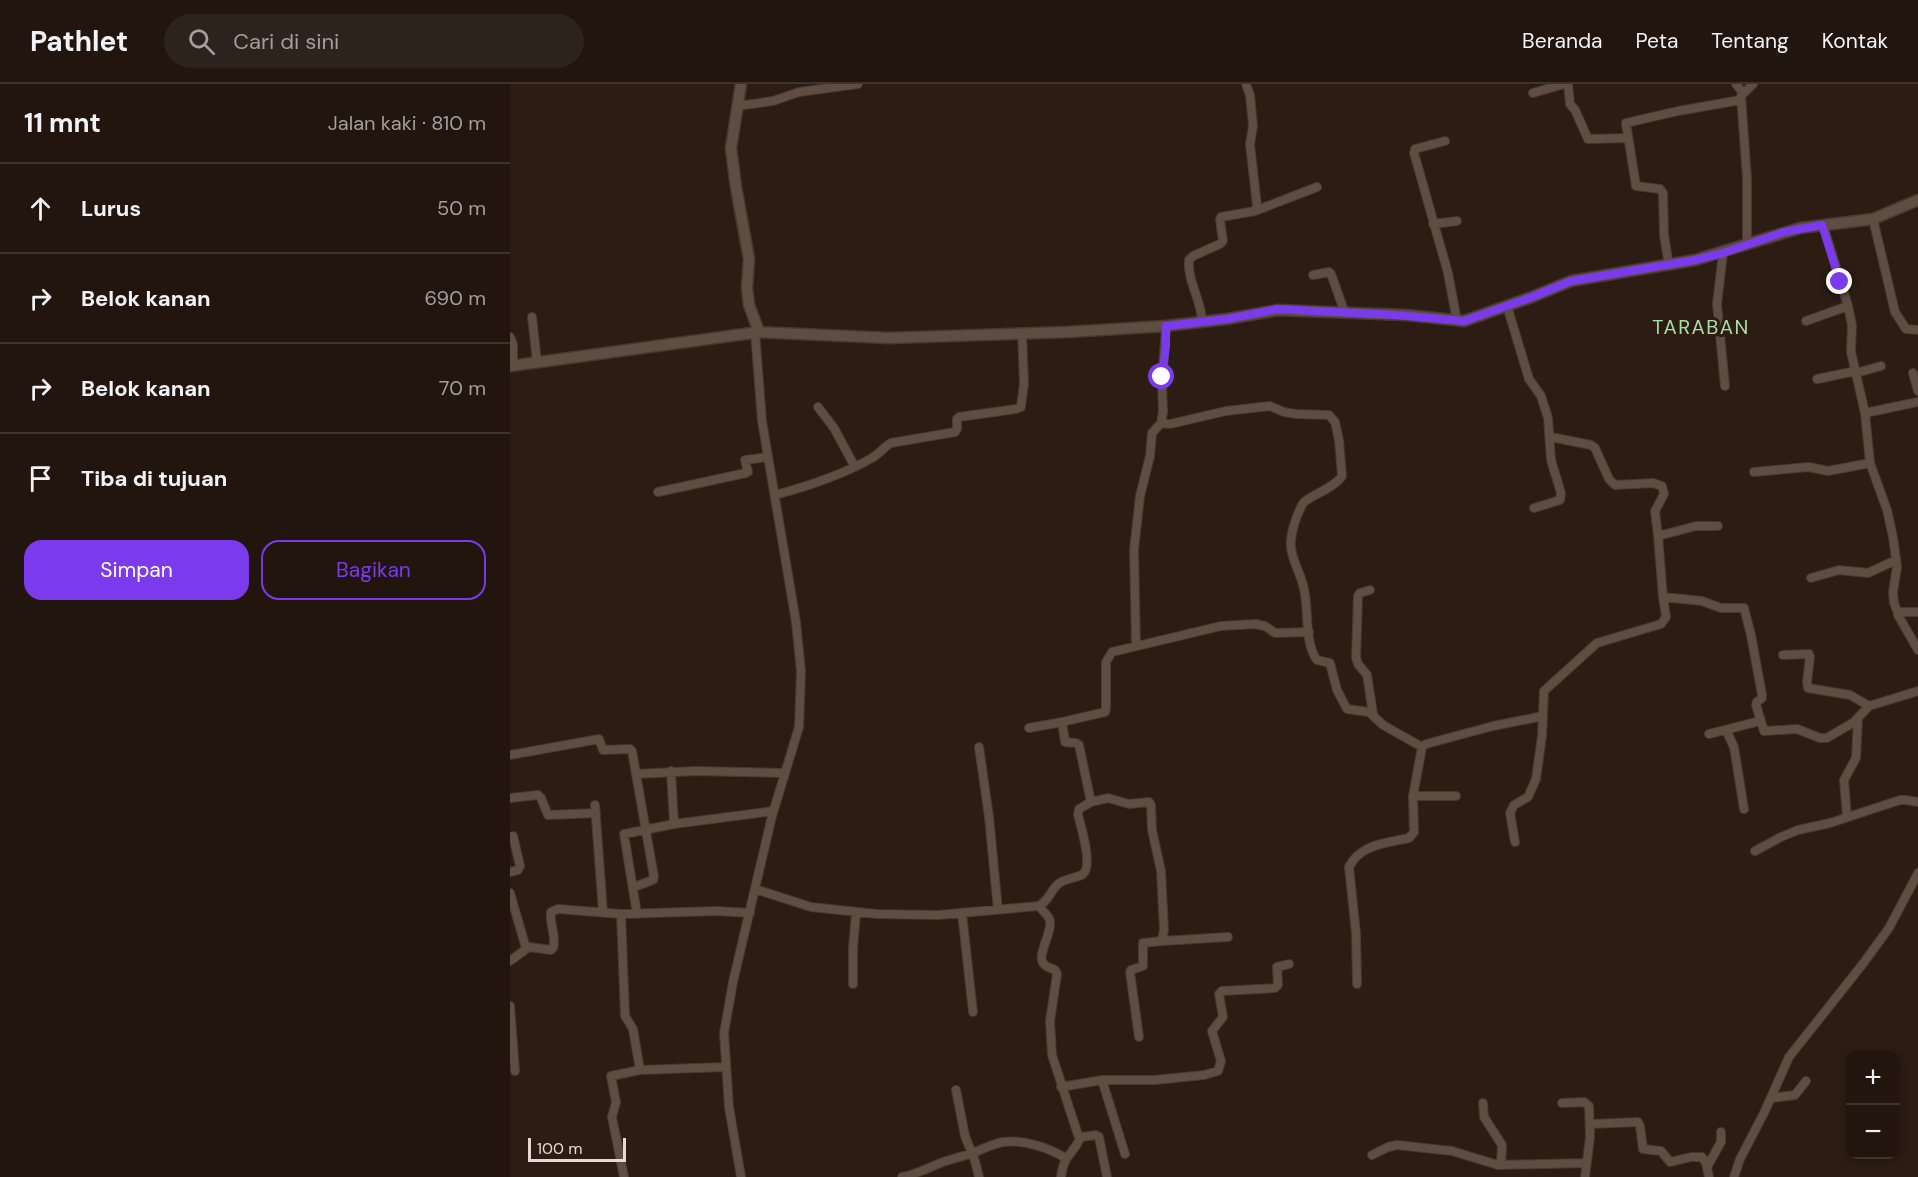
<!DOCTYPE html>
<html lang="id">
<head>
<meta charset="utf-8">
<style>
  :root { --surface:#21150e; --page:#2d221c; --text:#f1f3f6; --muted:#a29f9e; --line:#3e342e; --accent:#7c3aed }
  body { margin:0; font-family:"DM Sans",sans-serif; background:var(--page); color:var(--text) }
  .controls { position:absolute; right:18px; bottom:18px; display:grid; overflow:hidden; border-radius:12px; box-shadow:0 3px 9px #0003 }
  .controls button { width:54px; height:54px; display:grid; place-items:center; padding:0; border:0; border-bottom:2px solid var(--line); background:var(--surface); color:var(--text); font:30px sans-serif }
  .scale { position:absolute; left:18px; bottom:15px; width:98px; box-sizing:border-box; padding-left:6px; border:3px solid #e5d9d3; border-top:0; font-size:16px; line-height:21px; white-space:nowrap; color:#e5d9d3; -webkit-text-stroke:4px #2c1c13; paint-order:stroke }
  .stop { position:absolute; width:18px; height:18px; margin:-14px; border:4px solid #7c3aed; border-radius:50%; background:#fff }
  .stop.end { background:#7c3aed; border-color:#fff; box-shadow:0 2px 6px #0008 }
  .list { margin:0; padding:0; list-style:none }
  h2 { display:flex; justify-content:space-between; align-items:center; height:78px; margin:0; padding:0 24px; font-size:26px }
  h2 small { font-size:20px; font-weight:400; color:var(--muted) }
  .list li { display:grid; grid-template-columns:39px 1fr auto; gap:18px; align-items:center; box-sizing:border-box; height:90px; padding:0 24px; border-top:2px solid var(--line) }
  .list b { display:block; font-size:22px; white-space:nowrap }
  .list em { font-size:20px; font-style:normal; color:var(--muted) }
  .actions { display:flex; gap:12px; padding:18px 24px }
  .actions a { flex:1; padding:14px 0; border:2px solid var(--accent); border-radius:18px; text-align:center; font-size:21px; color:var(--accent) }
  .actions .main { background:var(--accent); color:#fff }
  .icon { flex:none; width:33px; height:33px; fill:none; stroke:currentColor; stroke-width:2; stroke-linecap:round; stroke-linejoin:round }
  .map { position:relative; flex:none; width:1408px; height:1093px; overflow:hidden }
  header { display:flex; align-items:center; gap:36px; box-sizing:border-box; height:84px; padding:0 30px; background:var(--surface); border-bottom:2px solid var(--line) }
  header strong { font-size:28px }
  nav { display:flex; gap:33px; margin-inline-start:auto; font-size:21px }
  .search { width:420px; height:54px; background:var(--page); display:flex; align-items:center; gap:15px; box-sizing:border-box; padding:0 21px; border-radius:33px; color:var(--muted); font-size:22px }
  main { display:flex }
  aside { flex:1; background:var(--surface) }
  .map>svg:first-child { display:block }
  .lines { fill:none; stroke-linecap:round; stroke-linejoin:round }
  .street-casing { stroke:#463934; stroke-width:10 }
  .secondary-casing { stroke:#463934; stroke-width:13 }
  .street { stroke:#5f4d42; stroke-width:8 }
  .secondary { stroke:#5f4d42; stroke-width:10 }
  .route { stroke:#7c3aed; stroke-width:8 }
  .labels { text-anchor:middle; stroke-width:6; stroke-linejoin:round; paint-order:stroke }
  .quarter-label { font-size:20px; letter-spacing:1.5px; fill:#a8e0a4; stroke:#2c1c13 }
</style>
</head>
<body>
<header>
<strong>Pathlet</strong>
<div class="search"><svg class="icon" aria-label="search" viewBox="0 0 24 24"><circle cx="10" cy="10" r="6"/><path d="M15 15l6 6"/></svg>Cari di sini</div>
<nav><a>Beranda</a><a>Peta</a><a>Tentang</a><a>Kontak</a></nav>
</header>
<main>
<aside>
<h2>11 mnt<small>Jalan kaki · 810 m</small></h2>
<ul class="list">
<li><svg class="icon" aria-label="ahead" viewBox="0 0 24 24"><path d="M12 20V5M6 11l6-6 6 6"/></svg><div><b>Lurus</b></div><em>50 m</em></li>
<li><svg class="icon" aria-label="right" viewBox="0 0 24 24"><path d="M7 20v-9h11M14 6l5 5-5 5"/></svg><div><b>Belok kanan</b></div><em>690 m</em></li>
<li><svg class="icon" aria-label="right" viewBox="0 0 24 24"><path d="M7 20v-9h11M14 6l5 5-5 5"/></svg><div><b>Belok kanan</b></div><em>70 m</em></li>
<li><svg class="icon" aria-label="arrive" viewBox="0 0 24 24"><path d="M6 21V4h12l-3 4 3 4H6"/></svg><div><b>Tiba di tujuan</b></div></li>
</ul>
<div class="actions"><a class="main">Simpan</a><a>Bagikan</a></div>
</aside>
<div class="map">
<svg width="1408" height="1093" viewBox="0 0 1408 1093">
  <rect width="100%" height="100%" fill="#2c1c13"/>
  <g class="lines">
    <g class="street-casing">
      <path id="street" d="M1058 0 1060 20 1065 26 1078 55 1118 54
        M1226 0 1233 9
        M1023 9 1054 0
        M228 22 263 17 289 8 348 0
        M935 57 905 65 904 69 938 189 947 237
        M745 127 807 103
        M1363 135 1385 228 1396 245 1408 246
        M923 140 947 137
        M1313 141 1338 222 1342 241 1341 268 1355 329 1408 318
        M1237 160V94L1231 12 1243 0
        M1213 169 1207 220 1215 302
        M1159 182 1154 151 1153 109 1150 105 1126 102 1116 39 1168 27 1231 16
        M803 191 819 188 821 190 835 229
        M997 222 1019 295 1031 312 1038 334 1041 376 1051 409 1050 416 1024 424
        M22 233 27 278
        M1296 237 1338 222
        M692 238C692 217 677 197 679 176L683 172 710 160 713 157 710 136 711 133 745 127 747 122 740 60 743 42 740 11 736 0
        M0 253 3 260V281
        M1346 289 1371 282
        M1403 289 1408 307
        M1307 295 1346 287
        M308 323 324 344 345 383
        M1355 329 1360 379 1377 426 1383 453 1387 483 1383 508 1384 519 1388 529
        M651 339 660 340 716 327 760 322 774 328 786 330 819 331 825 338 829 356 832 392C823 406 796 412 792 421 787 431 782 445 781 456 779 472 791 489 794 505 799 525 794 559 807 576L820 579 827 606 837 625 859 628 873 641 912 663
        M1041 353 1081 361 1085 364 1099 395 1105 401 1143 399 1152 402 1154 410 1145 427 1148 452
        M1244 388 1299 383 1318 387 1360 379
        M148 408 236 389 238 388 235 376 258 373
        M265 411C299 402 332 391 362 374 370 369 374 363 381 359L445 348 447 345V335L449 333 506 325 511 323 514 299 512 249
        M1208 442H1186L1148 452 1153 513 1192 517 1211 524H1234L1241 551 1252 611V614L1247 618 1246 621 1254 647 1287 645 1310 654H1317L1344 638 1359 622 1408 607
        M1301 494 1329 486 1358 489 1386 476
        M860 506 850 509 848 512 846 574 848 580 857 591 863 630
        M1408 528H1390L1388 531 1408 566
        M626 562 624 466 630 412 640 372 642 349 651 339 653 328 652 299 656 242
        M1273 571 1299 570 1300 573 1297 598 1298 604 1340 611 1359 622
        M519 644 552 638
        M1216 646 1224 663 1234 725
        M1199 650 1250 637
        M469 663 479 733 488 826
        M0 671 89 655 93 666 120 665 122 667 144 793 143 796 124 803
        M126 690 185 687 275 689
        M903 712H946
        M0 714 28 711 31 714 38 731 86 729
        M581 718 569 661 566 659 555 658 552 638 595 628 596 625V578L602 568 711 542 745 540 755 542 765 549 799 548
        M85 721 93 828
        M1337 733 1334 696 1346 674 1348 634
        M164 740 263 727
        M1005 758 1000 729 1004 721 1018 713 1026 695 1032 652 1034 607 1087 559 1151 540 1156 533 1153 513
        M1245 767 1271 753 1288 746 1320 739 1390 716H1396L1408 718
        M0 788 8 786 10 782 3 752
        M245 805 301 823 367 830 428 831 529 822C539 816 540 808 547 801 554 794 565 795 573 790 583 782 571 742 568 731L569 725 581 718 598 714 619 720 639 718 641 721 642 746 651 787 654 846 652 857 633 859V882L621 886 620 888 629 953
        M0 809 16 864
        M529 822C532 827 539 831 540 837 542 849 527 871 533 879 535 883 541 884 545 886L547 890 540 937 542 971 568 1051 571 1053 586 1051 589 1053 597 1093
        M452 829 463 928
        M111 830 115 932 123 945 130 986
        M127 830 114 750 164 740 161 687
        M652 857 718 853
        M0 877 19 863 41 866 43 864C47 852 39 840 41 828L48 825 111 830 208 827 240 829
        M343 900V864L346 829
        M847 900 846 849 839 783C850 760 877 759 899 754L904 748 903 712 912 663 916 660 983 642 1033 632
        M0 922 5 987
        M592 996 615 1070
        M551 1003 592 996H645L694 991 708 987 711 977 702 947 713 933 709 910 712 907 765 904 768 901 767 883 779 880
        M446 1006 455 1052 465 1077 469 1093
        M1261 1014 1285 1011 1296 997
        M973 1019 974 1033 992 1061 991 1081
        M1052 1019 1074 1018 1079 1022 1080 1053 1075 1093
        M1081 1040 1128 1038 1130 1042 1133 1065 1151 1067 1160 1078 1181 1073H1192L1196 1079 1199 1093
        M862 1071 878 1063 887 1061 942 1067 988 1081 1076 1079
        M1197 1083 1211 1058V1048
        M114 1093 102 1033 106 1018 101 992 130 986 215 983
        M231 1093 219 1023 214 949 223 898 262 732 289 643 291 587 286 538 252 337 245 248
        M392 1093C408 1090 421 1082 436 1077 445 1074 454 1072 463 1069 473 1065 482 1060 493 1058 512 1055 540 1064 555 1074
        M551 1093C554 1070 562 1072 571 1053
        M1224 1093 1230 1075 1254 1029 1279 973 1352 881 1379 844 1408 789"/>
    </g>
    <g class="secondary-casing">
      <path id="secondary" d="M231 0 221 64 226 103 239 175 237 204 239 221 249 248
        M0 282 249 248 379 254 558 248 656 242 717 235 768 226 896 231 954 237 1022 213 1061 197 1185 176 1290 144 1363 135 1408 116"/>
    </g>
    <use href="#street" class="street"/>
    <use href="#secondary" class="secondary"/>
  </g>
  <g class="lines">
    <path class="route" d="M652 293 656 262V242L717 235 768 225 885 231 954 237 1022 213 1061 197 1185 176 1213 169 1274 148 1312 141 1330 198"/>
  </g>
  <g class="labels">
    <g class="quarter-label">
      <text x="1191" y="250">TARABAN</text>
    </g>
  </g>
</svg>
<div class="controls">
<button>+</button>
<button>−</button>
</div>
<div class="scale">100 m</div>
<div class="stop" style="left:652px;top:293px"></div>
<div class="stop end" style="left:1330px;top:198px"></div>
</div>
</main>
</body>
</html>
